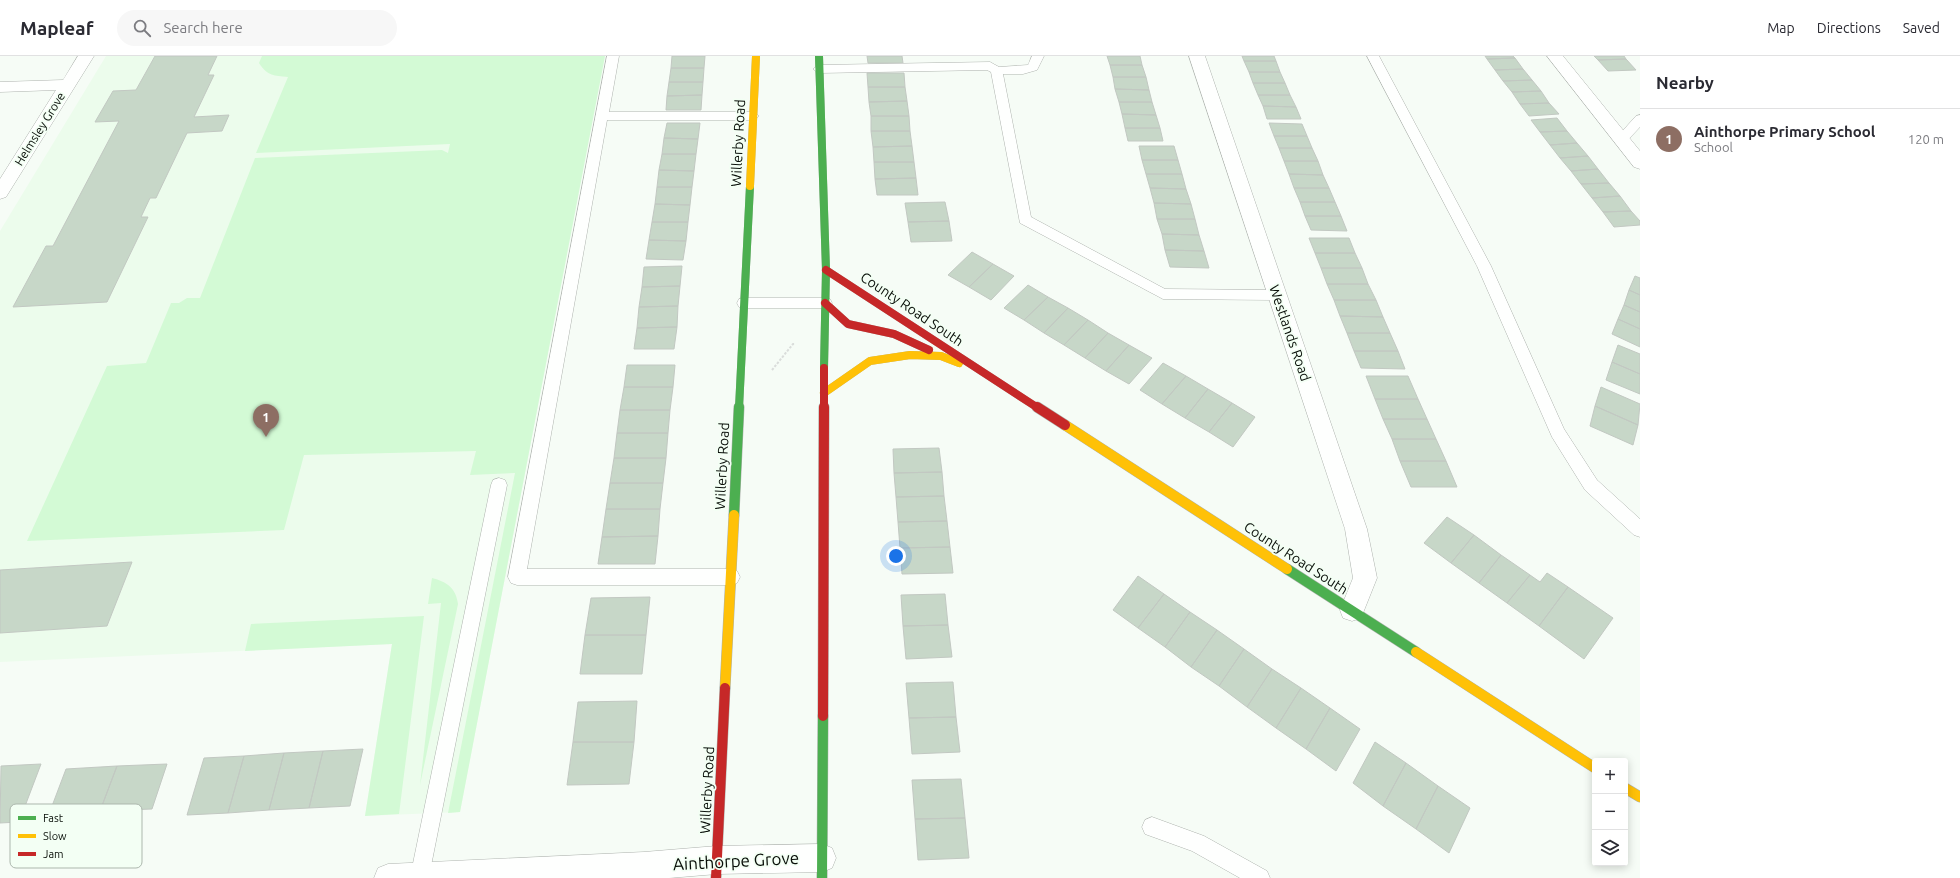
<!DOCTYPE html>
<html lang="en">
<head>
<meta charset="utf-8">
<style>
  :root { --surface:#fff; --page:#f7f7f7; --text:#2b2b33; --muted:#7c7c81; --line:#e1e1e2; --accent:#5b615b }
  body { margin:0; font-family:Ubuntu,sans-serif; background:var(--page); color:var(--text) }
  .controls { position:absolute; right:12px; bottom:12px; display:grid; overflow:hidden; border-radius:4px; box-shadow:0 2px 10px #0003 }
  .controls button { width:36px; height:36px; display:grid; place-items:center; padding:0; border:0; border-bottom:1px solid var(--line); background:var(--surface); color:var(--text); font:20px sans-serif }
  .you { position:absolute; left:896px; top:500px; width:14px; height:14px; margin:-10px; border:3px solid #fff; border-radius:50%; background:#1a73e8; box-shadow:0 0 0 6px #1a73e833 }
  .badge { display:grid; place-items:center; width:26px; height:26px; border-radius:50%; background:var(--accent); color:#fff; font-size:13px; font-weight:700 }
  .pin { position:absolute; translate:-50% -33px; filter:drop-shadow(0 1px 2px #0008) }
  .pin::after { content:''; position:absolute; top:21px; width:14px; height:12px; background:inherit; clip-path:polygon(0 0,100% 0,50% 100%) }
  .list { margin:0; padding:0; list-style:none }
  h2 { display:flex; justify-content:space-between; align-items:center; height:52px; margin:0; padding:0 16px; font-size:17px }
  h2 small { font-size:13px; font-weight:400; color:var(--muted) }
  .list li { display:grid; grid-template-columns:26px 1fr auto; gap:12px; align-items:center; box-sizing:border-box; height:60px; padding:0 16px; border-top:1px solid var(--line) }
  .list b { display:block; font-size:15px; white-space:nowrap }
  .list p { margin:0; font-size:13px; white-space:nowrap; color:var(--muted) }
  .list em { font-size:13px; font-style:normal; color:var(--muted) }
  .icon { flex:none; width:22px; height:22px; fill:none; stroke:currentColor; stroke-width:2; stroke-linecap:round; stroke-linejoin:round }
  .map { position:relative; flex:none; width:1640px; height:822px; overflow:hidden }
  header { display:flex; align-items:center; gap:24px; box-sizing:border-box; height:56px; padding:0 20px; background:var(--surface); border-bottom:1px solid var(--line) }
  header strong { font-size:19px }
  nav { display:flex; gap:22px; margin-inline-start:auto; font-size:14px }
  .search { width:280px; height:36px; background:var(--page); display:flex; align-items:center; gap:10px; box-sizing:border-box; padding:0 14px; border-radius:22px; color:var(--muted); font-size:15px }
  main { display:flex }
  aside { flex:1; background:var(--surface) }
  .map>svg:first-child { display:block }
  .built { fill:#ecfcec }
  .green { fill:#d3fad5 }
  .building { fill:#c7d7c8; stroke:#c2c8c2 }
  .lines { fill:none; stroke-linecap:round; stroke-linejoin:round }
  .lane-casing { stroke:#aeb3ae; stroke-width:1 }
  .street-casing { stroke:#aeb3ae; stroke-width:1 }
  .fast-far1-casing { stroke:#aeb3ae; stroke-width:8 }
  .fast-casing { stroke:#aeb3ae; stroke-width:11 }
  .slow-far1-casing { stroke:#aeb3ae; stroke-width:8 }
  .slow-casing { stroke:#aeb3ae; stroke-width:11 }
  .jam-far1-casing { stroke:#aeb3ae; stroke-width:8 }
  .jam-casing { stroke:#aeb3ae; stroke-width:11 }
  .path { stroke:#dadddb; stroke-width:2; stroke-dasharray:2.5 1.5; stroke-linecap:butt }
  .lane { fill:#fefffe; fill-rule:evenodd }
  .street { fill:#fefffe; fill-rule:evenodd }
  .fast-far1 { stroke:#4caf50; stroke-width:8 }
  .fast { stroke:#4caf50; stroke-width:10 }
  .slow-far1 { stroke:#ffc107; stroke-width:8 }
  .slow { stroke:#ffc107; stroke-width:10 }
  .jam-far1 { stroke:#c62828; stroke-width:8 }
  .jam { stroke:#c62828; stroke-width:10 }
  .labels { text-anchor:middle; stroke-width:3.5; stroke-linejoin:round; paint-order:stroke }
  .far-street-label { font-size:12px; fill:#080e08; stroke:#f3fff4 }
  .street-label { font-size:14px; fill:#080e08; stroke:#f3fff4 }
  .near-street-label { font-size:17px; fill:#080e08; stroke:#f3fff4 }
  .key { fill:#f3fff4; stroke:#acb7ad; stroke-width:1 }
  .key-label { font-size:11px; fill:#080e08 }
</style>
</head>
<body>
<header>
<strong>Mapleaf</strong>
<div class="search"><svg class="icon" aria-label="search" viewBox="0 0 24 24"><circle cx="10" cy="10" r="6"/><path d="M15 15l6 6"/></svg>Search here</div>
<nav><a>Map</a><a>Directions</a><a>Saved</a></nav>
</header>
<main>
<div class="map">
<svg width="1640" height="822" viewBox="0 0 1640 822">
  <rect width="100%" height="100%" fill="#f6fcf6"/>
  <path class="built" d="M106 0H605L460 756 365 760 392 588 0 606V175Z"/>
  <path class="green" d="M262 0H605L460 756 448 757 515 417 470 419 476 395 304 399 284 474 27 485 107 310 146 307 171 247H179L187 242H200L255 102 442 94 448 97 450 88 256 97 288 21C274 19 268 21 259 7Z
    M432 522C447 526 456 532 458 548L420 729 441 547 428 548Z
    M424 560 399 758 365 760 392 588 245 595 251 568Z"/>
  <path class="building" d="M155 0H217L208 19H214L194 61 229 59 222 75 187 77 156 142H150L141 161H148L107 246 13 251 46 190H53L119 65 95 66 113 35 136 34Z
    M672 0H705L704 12H671Z
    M867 0H902L903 7H868Z
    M1107 0H1140L1142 9H1110Z
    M1242 0H1274L1276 5H1244Z
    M1485 0H1513L1515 2 1487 3Z
    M1594 0H1624L1626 3 1598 4Z
    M1515 2 1523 13 1495 14 1487 3Z
    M1626 3 1636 14 1608 15 1598 4Z
    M1244 5H1276L1280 16H1249Z
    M1110 9H1142L1146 21H1113Z
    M671 12H704L703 26H669Z
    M1523 13 1532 24 1503 25 1495 14Z
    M1249 16H1280L1285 27H1253Z
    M867 17H904L905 31H868Z
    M1113 21H1146L1149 34 1115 33Z
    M1532 24 1541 35 1512 36 1503 25Z
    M669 26H703L702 39 667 40Z
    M1253 27H1285L1290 39H1258Z
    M868 31H905L907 45 869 46Z
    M1115 33 1149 34 1152 46H1119Z
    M1541 35 1549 47 1520 48 1512 36Z
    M702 39 701 54H666L667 40Z
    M1258 39H1290L1296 51 1263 50Z
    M907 45 909 60H871L869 46Z
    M1119 46H1152L1156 59 1122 58Z
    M1549 47 1559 58 1529 60 1520 48Z
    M1263 50 1296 51 1301 63H1267Z
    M1122 58 1156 59 1160 72H1125Z
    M871 60H909L910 75H871Z
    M1557 62 1567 75 1540 76 1531 64Z
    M667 67H700L698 83 664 82Z
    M1269 67 1302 68 1307 80H1274Z
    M1125 72H1160L1163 85H1128Z
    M871 75H910L912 90 873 91Z
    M1567 75 1577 87 1550 89 1540 76Z
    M1274 80H1307L1312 92H1279Z
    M664 82 698 83 696 98H662Z
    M1577 87 1588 100 1560 102 1550 89Z
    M912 90 914 106H874L873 91Z
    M1139 90H1174L1178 104H1142Z
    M1279 92H1312L1318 105H1284Z
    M662 98H696L694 115 659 114Z
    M1588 100 1598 113 1571 115 1560 102Z
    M1142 104H1178L1182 118H1146Z
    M1284 105H1318L1323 119 1289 118Z
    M874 106H914L916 122 875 123Z
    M1598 113 1609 127 1581 128 1571 115Z
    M659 114 694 115 692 131H657Z
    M1146 118H1182L1186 133 1150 132Z
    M1289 118 1323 119 1329 132H1294Z
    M916 122 918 139H877L875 123Z
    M1609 127 1620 140 1592 142 1581 128Z
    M657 131H692L690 149 655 148Z
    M1150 132 1186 133 1191 148 1154 147Z
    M1294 132H1329L1335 146H1300Z
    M1620 140 1631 155 1603 156 1592 142Z
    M945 146 949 165 908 166 905 147Z
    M1300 146H1335L1341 160H1305Z
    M1154 147 1191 148 1195 163H1157Z
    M655 148 690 149 688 166H652Z
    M1631 155 1640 165V169L1614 171 1603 156Z
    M1305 160H1341L1347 175 1311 174Z
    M1157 163H1195L1199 179 1162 178Z
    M949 165 952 185 911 186 908 166Z
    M652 166H688L686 185 649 184Z
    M1162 178 1199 179 1204 195 1165 194Z
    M1309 182H1349L1355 197H1315Z
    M649 184 686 185 683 204 646 203Z
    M1165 194 1204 195 1209 212 1170 211Z
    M972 196 993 208 969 231 948 219Z
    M1315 197H1355L1362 212H1321Z
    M993 208 1014 220 991 244 969 231Z
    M682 210 680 230 642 231 644 211Z
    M1321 212H1362L1368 228H1327Z
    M1635 220 1640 222V239L1629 234Z
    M1327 228H1368L1376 244H1334Z
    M1028 229 1048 241 1024 264 1004 252Z
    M680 230 678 250 639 251 642 231Z
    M1629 234 1640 239V256L1624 249Z
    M1048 241 1068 252 1044 277 1024 264Z
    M1334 244H1376L1383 261 1340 260Z
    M1624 249 1640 256V273L1618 263Z
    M678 250 677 271 637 272 639 251Z
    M1068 252 1088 264 1064 289 1044 277Z
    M1340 260 1383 261 1390 277H1347Z
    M1618 263 1640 273V291L1612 278Z
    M1088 264 1108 277 1085 302 1064 289Z
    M677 271 674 293H634L637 272Z
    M1108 277 1129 289 1106 315 1085 302Z
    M1347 277H1390L1398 295H1354Z
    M1129 289 1152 302 1129 328 1106 315Z
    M1618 289 1640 298V318L1612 306Z
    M1354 295H1398L1405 313 1361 312Z
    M1612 306 1640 318V338L1606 324Z
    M1163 307 1186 320 1162 348 1140 334Z
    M627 309H675L673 331H624Z
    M1186 320 1208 333 1185 362 1162 348Z
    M1366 320H1408L1418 343H1375Z
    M624 331H673L670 354H620Z
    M1601 331 1640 348 1638 369 1595 350Z
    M1208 333 1232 347 1209 376 1185 362Z
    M1375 343H1418L1427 363H1383Z
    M1232 347 1255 361 1233 391 1209 376Z
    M1595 350 1638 369 1633 389 1590 370Z
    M620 354H670L668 377H617Z
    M1383 363H1427L1436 383H1392Z
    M617 377H668L666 402H614Z
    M1392 383H1436L1446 405H1400Z
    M939 392 942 416 894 417 893 393Z
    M614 402H666L663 427H610Z
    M1400 405H1446L1457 431H1411Z
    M942 416 944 440 896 441 894 417Z
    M610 427H663L660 453H606Z
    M944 440 947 465 898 466 896 441Z
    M606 453H660L658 480 602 481Z
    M1447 461 1474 479 1451 507 1424 487Z
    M947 465 950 491 900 492 898 466Z
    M1474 479 1501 499 1479 527 1451 507Z
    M658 480 655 508H598L602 481Z
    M950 491 953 517 902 518 900 492Z
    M1501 499 1530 519 1507 547 1479 527Z
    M132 506 107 570 0 577V514Z
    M1547 517 1568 531 1539 570 1507 547 1530 519 1540 526Z
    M1138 520 1164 538 1138 572 1113 554Z
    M1568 531 1613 562 1584 603 1539 570Z
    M945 538 948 569 903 570 901 539Z
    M1164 538 1190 556 1165 591 1138 572Z
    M650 541 646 579H585L591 542Z
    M1190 556 1217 574 1191 611 1165 591Z
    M948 569 952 601 906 603 903 570Z
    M1217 574 1244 593 1219 630 1191 611Z
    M585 579H646L642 618H580Z
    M1244 593 1272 613 1247 651 1219 630Z
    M1272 613 1301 632 1276 672 1247 651Z
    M953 626 956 661 909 662 906 627Z
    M1301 632 1330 652 1306 693 1276 672Z
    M637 645 634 686H573L578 646Z
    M1330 652 1360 673 1336 715 1306 693Z
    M956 661 960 696 912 698 909 662Z
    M573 686H634L629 728 567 729Z
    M1375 686 1406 707 1383 750 1353 727Z
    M363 693 350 750 309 752 323 695Z
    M323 695 309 752 269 754 284 697Z
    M284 697 269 754 228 757 244 700Z
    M244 700 228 757 187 759 204 702Z
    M1406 707 1438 730 1416 773 1383 750Z
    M41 708 19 766 0 767 1 710Z
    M167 708 152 753 100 755 117 710Z
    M117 710 100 755 49 758 66 713Z
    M961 723 965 762 915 763 912 724Z
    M1438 730 1470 752 1449 797 1416 773Z
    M965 762 969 802 918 804 915 763Z"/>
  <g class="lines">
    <g class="lane-casing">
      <path id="lane" d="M607 0H619L609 56H753L759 60 753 64H607L527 513H731L737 515 740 521 737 527 731 529H517L511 527 508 521Z
        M1032 0H1044L1037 14 1023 18H1003L1031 161 1165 233 1277 234 1282 235 1284 239 1282 243 1277 244 1163 243 1020 167 991 16 987 14 819 17 813 13 819 9 990 6 999 11 1028 9Z
        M1367 0H1379L1491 210 1564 373 1597 424 1640 463V481L1634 479 1585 434 1552 381 1477 210Z
        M1640 59V71L1625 87H1617L1615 84 1617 81 1636 60Z
        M744 242H825L830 243 832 247 830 251 825 252H744L739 251 737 247 739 243Z
        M499 422 505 424 507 429 429 820 428 822H410L491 429 493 424Z
        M1152 761 1204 780 1267 815 1270 822H1240L1192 795 1145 778 1142 771 1145 764Z"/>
    </g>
    <g class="street-casing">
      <path id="street" d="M78 0H94L6 141 0 143V123L56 34 0 36V26L63 24Z
        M1189 0H1205L1367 473 1377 522 1361 562 1352 565 1343 562 1340 554 1353 522 1345 473Z
        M1547 0H1563L1640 95V113L1634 111Z
        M822 788 832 792 836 802 832 812 822 816 717 818 669 822H374L378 812 388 808 644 796 717 790Z"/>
    </g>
    <g class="fast-far1-casing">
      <path id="fast-far1" d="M819 0 826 214 824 312
        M739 352 750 130"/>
    </g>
    <g class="fast-casing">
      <path id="fast" d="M734 459 739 351
        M1287 513 1416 596
        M822 822 823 660"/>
    </g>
    <g class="slow-far1-casing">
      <path id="slow-far1" d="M750 130 756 0
        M824 337 870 305 910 299 941 300 959 307"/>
    </g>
    <g class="slow-casing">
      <path id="slow" d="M1065 369 1287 513
        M1416 596 1595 712
        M725 632 734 459
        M1625 732 1640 741"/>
    </g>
    <g class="jam-far1-casing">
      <path id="jam-far1" d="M826 214 1038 352
        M825 247 848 268 894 278 929 294
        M824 352V312"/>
    </g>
    <g class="jam-casing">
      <path id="jam" d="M1037 351 1065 369
        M823 660 824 351
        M716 822 725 632"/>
    </g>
    <path class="path" d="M772 314 793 288H795"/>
    <use href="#lane" class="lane"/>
    <use href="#street" class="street"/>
    <use href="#fast-far1" class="fast-far1"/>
    <use href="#fast" class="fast"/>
    <use href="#slow-far1" class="slow-far1"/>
    <use href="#slow" class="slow"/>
    <use href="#jam-far1" class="jam-far1"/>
    <use href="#jam" class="jam"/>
  </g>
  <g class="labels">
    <g class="far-street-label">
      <text transform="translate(40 73) rotate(-58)" y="4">Helmsley Grove</text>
    </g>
    <g class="street-label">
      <text transform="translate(738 87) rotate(-87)" y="5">Willerby Road</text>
      <text transform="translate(912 253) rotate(34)" y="5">County Road South</text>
      <text transform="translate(1290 277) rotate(71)" y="5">Westlands Road</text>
      <text transform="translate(722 410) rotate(-87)" y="5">Willerby Road</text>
      <text transform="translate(1296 502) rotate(33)" y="5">County Road South</text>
      <text transform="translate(707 734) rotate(-87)" y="5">Willerby Road</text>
    </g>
    <g class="near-street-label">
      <text transform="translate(736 805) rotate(-3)" y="6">Ainthorpe Grove</text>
    </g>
  </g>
  <rect x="10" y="748" width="132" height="64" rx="6" class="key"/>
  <rect x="18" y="760" width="18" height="4" fill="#4caf50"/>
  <rect x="18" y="778" width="18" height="4" fill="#ffc107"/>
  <rect x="18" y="796" width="18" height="4" fill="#c62828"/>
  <g class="key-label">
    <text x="43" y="766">Fast</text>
    <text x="43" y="784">Slow</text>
    <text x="43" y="802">Jam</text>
  </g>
</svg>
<div class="controls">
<button>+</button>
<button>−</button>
<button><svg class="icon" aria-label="layers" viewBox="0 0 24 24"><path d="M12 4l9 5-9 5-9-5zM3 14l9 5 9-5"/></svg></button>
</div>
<div class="you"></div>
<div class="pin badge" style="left:266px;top:381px;background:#8d6e63">1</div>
</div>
<aside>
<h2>Nearby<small></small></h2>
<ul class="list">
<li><span class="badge" style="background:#8d6e63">1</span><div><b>Ainthorpe Primary School</b><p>School</p></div><em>120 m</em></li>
</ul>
</aside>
</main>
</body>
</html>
